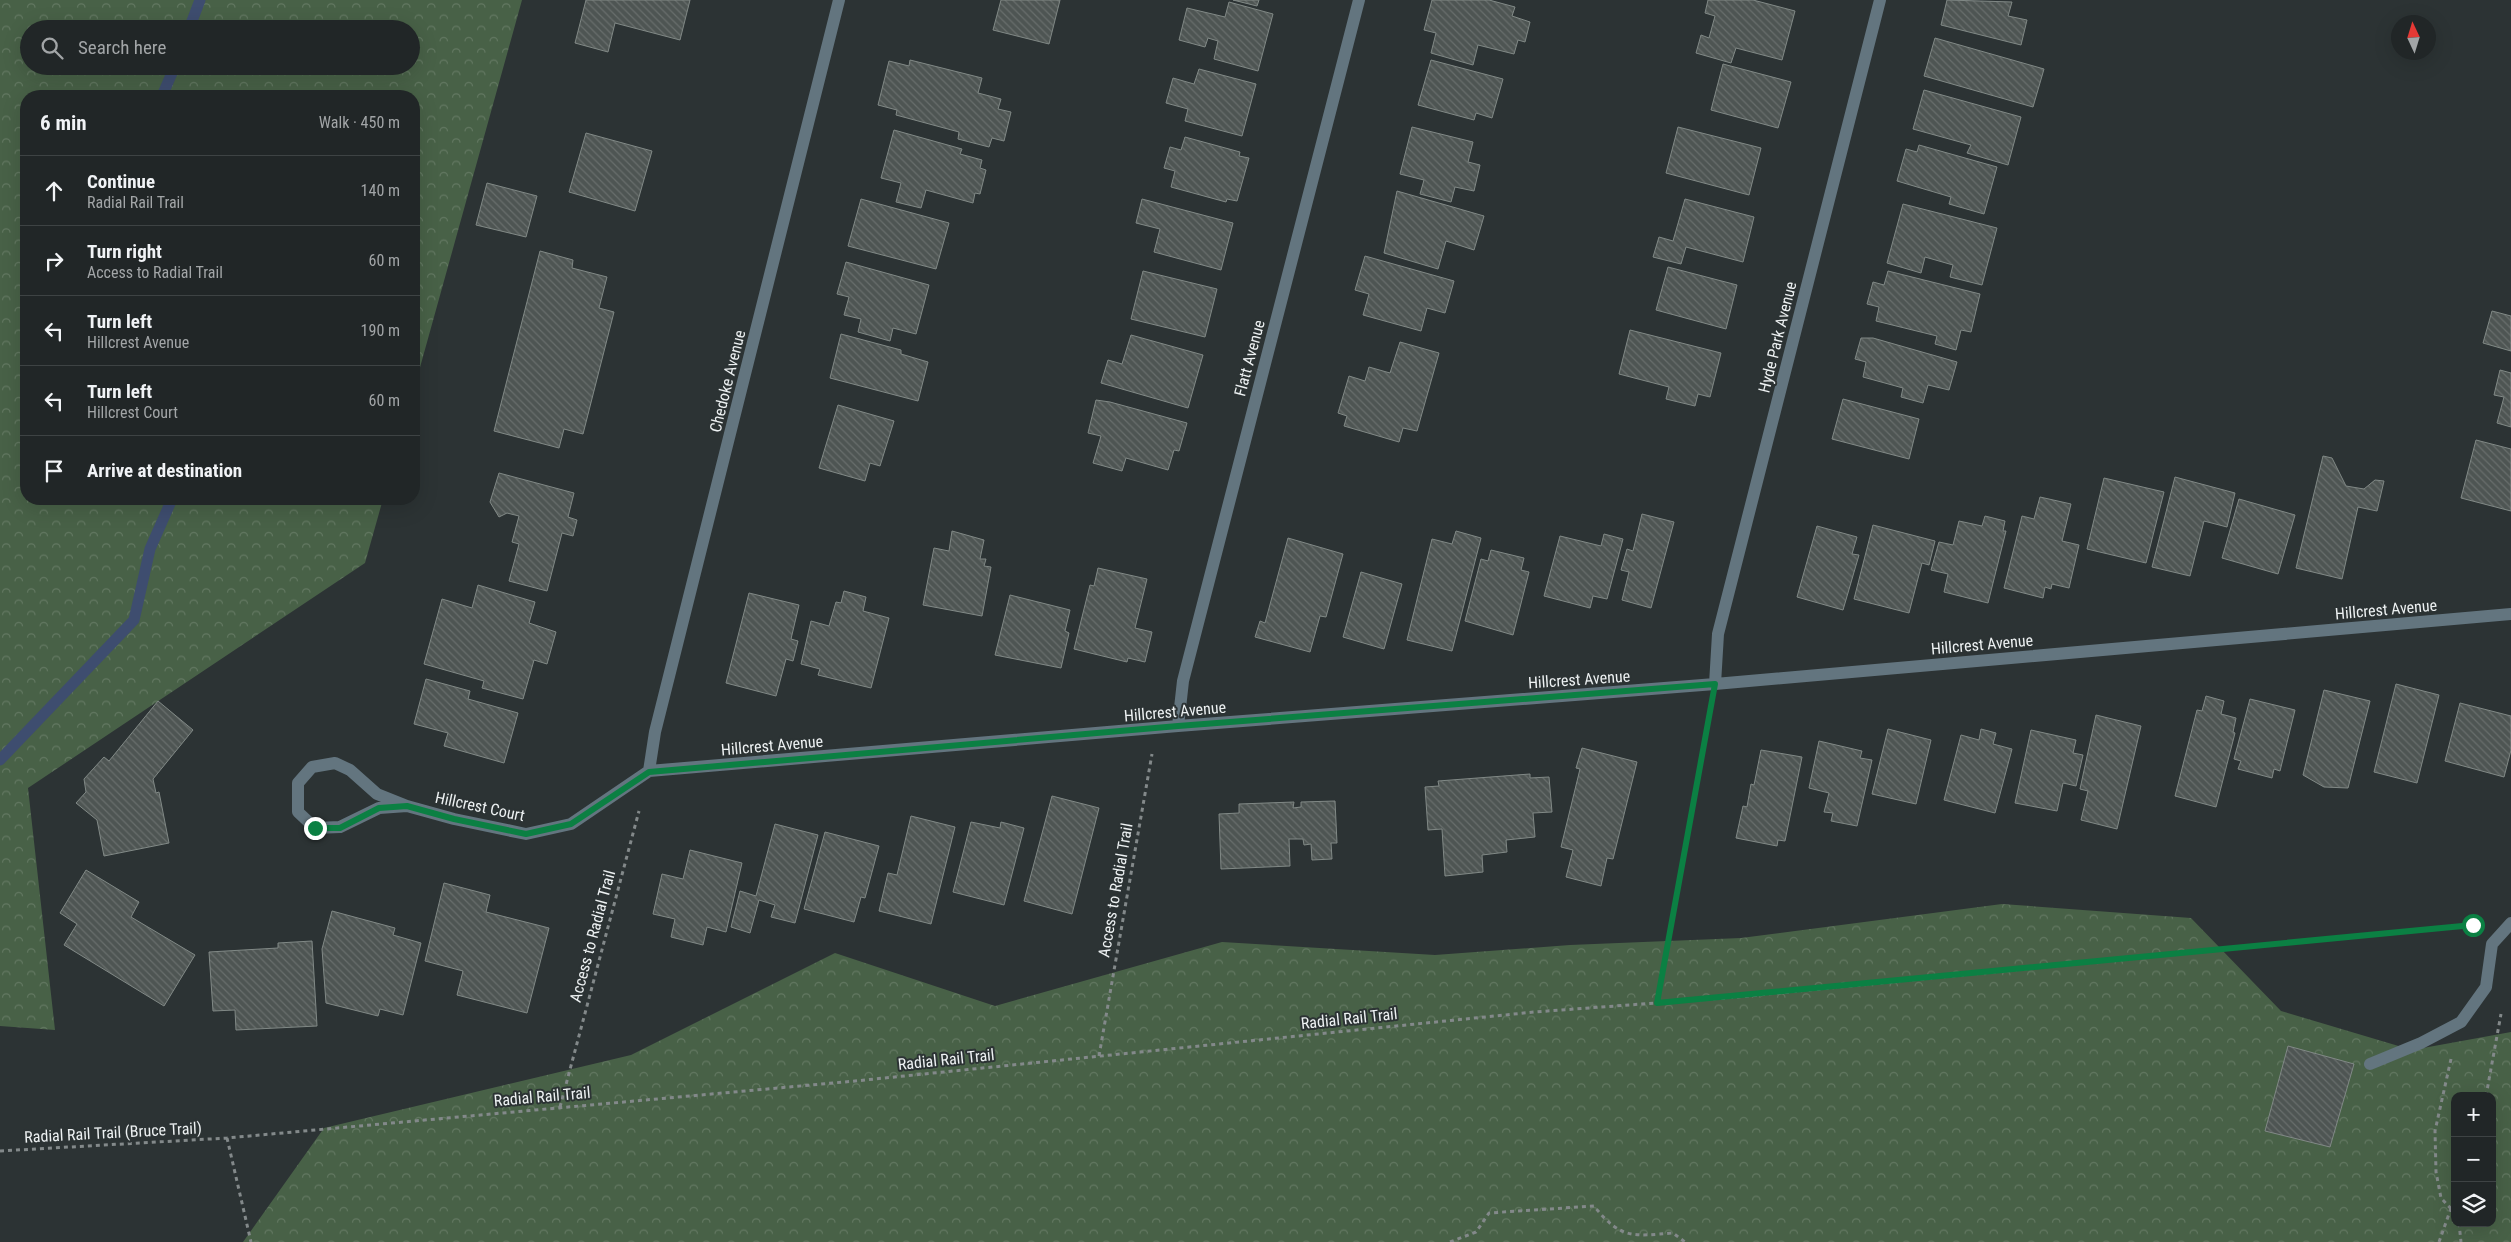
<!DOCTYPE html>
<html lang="en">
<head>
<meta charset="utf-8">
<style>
  :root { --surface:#212627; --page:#2d3233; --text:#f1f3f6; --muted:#a2a5a7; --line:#3e4344 }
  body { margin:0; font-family:"Roboto Condensed",sans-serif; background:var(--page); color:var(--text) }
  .controls { position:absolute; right:15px; bottom:15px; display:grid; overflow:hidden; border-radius:10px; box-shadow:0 5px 20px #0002 }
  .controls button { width:45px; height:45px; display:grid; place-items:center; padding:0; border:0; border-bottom:1px solid var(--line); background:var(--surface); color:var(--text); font:25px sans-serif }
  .compass { position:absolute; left:2391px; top:15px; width:45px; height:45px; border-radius:50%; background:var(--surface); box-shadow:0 5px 20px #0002; rotate:356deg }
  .stop { position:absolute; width:15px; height:15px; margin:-11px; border:4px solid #0b8043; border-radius:50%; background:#fff }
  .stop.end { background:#0b8043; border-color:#fff; box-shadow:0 1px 5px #0008 }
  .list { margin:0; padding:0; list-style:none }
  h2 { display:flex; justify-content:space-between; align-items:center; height:65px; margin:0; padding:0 20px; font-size:21px }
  h2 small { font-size:16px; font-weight:400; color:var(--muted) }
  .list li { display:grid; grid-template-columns:32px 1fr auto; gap:15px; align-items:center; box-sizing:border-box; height:70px; padding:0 20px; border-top:1px solid var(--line) }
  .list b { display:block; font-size:19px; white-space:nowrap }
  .list p { margin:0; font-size:16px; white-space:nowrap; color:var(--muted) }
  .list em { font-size:16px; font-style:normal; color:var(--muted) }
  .icon { flex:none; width:28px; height:28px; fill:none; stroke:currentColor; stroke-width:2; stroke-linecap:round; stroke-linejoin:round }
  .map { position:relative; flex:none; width:2511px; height:1242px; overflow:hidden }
  .search { position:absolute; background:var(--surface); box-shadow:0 5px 20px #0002; left:20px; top:20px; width:400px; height:55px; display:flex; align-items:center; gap:12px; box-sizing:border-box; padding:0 18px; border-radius:28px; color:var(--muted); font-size:19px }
  .panel { position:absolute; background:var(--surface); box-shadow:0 5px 20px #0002; left:20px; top:90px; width:400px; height:415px; border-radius:20px }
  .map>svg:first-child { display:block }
  .forest { fill:url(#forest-crowns); fill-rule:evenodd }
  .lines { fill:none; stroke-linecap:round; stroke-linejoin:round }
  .stream { stroke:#3e4d6f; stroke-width:11 }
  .building { fill:url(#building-back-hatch); stroke:#818986 }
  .path { stroke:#83898a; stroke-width:3; stroke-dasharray:4 4; stroke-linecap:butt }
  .lane { stroke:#63757f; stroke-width:12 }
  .street { stroke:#63757f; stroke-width:12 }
  .route { stroke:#0b8043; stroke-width:6 }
  .labels { text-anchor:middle; stroke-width:4; stroke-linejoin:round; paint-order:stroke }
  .street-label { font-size:16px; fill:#edf1f2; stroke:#2c3334 }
</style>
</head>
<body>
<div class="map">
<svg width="2511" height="1242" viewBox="0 0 2511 1242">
  <defs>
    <pattern id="forest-crowns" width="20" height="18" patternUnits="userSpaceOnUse" patternTransform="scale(1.25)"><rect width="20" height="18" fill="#486147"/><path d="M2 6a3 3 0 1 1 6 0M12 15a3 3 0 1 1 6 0" fill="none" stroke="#637862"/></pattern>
    <pattern id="building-back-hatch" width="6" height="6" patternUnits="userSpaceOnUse" patternTransform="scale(1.25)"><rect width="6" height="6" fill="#4e5553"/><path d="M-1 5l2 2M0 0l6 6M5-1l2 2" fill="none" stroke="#686e6c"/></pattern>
  </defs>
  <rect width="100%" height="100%" fill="#2c3334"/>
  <path class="forest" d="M0 0H522L414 389V96H26V499H383L365 563 28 788 55 1030 0 1026ZM29 29H411V66H29Z
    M2002 904 2191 918 2281 1011 2412 1050 2511 1032V1242H243L324 1128 631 1055 835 953 995 1006 1222 942 1435 955 1570 945 1741 938ZM2455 1096H2492V1223H2455Z"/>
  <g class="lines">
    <path class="stream" d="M189 29 200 0
      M162 96 175 66
      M0 760 134 620 150 549 172 499"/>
  </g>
  <path class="building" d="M586 0H690L680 40 615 23 608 52 575 43Z
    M1001 0H1060L1049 44 993 30Z
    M1233 0H1259L1257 6Z
    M1432 0H1489L1515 7 1512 16 1530 22 1525 42 1518 40 1514 54 1478 45 1473 65 1431 53 1436 33 1424 30Z
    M1708 0H1753L1795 11 1782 60 1736 48 1731 63 1696 53 1701 35 1709 38 1715 16 1705 13Z
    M1947 0 2012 2 2008 16 2027 20 2021 45 1941 25Z
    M1229 2 1273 14 1258 71 1214 59 1218 41 1208 38 1205 47 1179 40 1187 8 1225 17Z
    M1935 38 2044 69 2033 107 1924 76Z
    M910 60 982 78 978 93 1001 99 998 109 1011 112 1004 141 992 138 989 147 958 139 959 132 896 115 897 110 878 105 889 61 909 66Z
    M1431 60 1503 79 1492 118 1476 113 1474 120 1418 105Z
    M1723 64 1791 82 1778 128 1711 110Z
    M1199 69 1256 84 1242 136 1185 121 1188 109 1166 103 1173 78 1194 84Z
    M1924 90 2021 117 2008 165 1967 153 1971 145 1913 129Z
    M1412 127 1473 142 1468 162 1480 165 1474 191 1455 187 1451 202 1420 194 1424 180 1400 174Z
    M1678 127 1761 148 1749 195 1666 173Z
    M894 130 962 149 960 154 982 160 980 168 986 170 980 194 975 193 973 203 926 190 921 208 896 202 901 183 881 178Z
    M586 133 652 151 635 211 569 192Z
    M1185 137 1240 152 1239 156 1249 158 1237 201 1227 199 1226 202 1171 187 1175 171 1164 168 1170 147 1181 150Z
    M1919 145 1997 167 1984 214 1949 204 1951 197 1897 181 1906 149 1917 152Z
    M487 183 537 196 526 237 476 225Z
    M1397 191 1484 216 1474 250 1446 241 1438 269 1384 253Z
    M861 199 949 223 936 269 848 246Z
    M1142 199 1233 223 1221 270 1154 252 1160 229 1136 223Z
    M1685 199 1754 217 1743 262 1686 247 1681 264 1653 257 1659 237 1673 241Z
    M1903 204 1997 228 1982 285 1950 277 1953 265 1925 257 1921 273 1887 263Z
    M540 251 573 260 572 268 607 277 599 308 614 312 583 434 564 429 559 448 494 431Z
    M1365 256 1454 281 1445 313 1427 308 1421 331 1363 315 1369 294 1355 290Z
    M846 262 929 285 916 334 893 328 890 341 858 332 861 319 844 315 849 297 837 294Z
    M1668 267 1737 285 1726 329 1656 310Z
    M1143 271 1217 289 1205 337 1131 319Z
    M1888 271 1980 294 1971 332 1961 330 1956 350 1935 344 1937 336 1876 321 1879 307 1867 304 1873 282 1884 285Z
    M2492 311 2511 316V351L2483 343Z
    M1630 330 1721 353 1710 397 1698 394 1695 406 1666 399 1669 387 1619 374Z
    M841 334 901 350V354L928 362 918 401 830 378Z
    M1131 335 1203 355 1188 408 1101 383 1108 360 1122 364Z
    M1861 338H1873L1957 362 1949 390 1928 385 1923 403 1901 397 1903 388 1863 377 1866 362 1855 359Z
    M1400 342 1439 353 1417 431 1403 428 1399 442 1344 426 1347 416 1338 413 1349 376 1365 381 1369 367 1390 373Z
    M2500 370 2511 373V427L2497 423 2504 397 2494 395Z
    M1843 399 1919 419 1909 459 1832 439Z
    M1096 400 1110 402 1187 423 1179 451 1174 450 1168 470 1126 458 1122 471 1093 463 1101 436 1088 433Z
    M838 405 894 421 880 466 870 463 865 481 819 468Z
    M2476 440 2511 449V511L2461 498Z
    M2323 456 2332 458 2346 486 2364 489 2375 480 2384 481 2377 511 2358 507 2342 579 2296 568Z
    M499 473 574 493 568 517 577 520 573 536 562 533 547 591 509 581 519 544 512 542 519 516 507 513 499 517 490 502Z
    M2175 477 2235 493 2227 527 2204 521 2190 576 2152 567Z
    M2104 478 2164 492 2146 563 2087 549Z
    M2040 497 2071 504 2062 541 2079 545 2069 588 2052 584 2051 589 2045 587 2043 598 2004 588 2022 516 2034 519Z
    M2239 499 2295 515 2278 574 2222 558Z
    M1642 514 1674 522 1651 608 1622 600 1629 572 1621 570 1627 549 1633 551Z
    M1985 516 2005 521 2003 531H2006L1988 603 1944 592 1948 574 1931 570 1939 542 1953 545 1959 521 1982 526Z
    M1873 525 1935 541 1929 565 1922 563 1909 613 1854 599Z
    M1817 526 1857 537 1852 554 1859 555 1843 610 1797 597Z
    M952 531 984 540 980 559H986L984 566 991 567 982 616 923 605 934 548 949 551Z
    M1456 531 1481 538 1452 651 1407 640 1432 539 1452 544Z
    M1604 534 1623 539 1607 599 1593 596 1590 608 1544 596 1560 536 1601 546Z
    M1288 538 1343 554 1326 617 1320 616 1310 652 1255 637 1260 621 1265 623Z
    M1491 550 1524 558 1521 570 1529 572 1513 635 1465 621 1481 559 1488 561Z
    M1098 568 1147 579 1135 628 1152 632 1145 662 1128 658 1127 662 1074 649 1090 585 1094 586Z
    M1361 572 1402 584 1384 649 1343 637Z
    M478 585 535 602 529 623 556 632 547 664 534 660 523 699 482 688 484 681 424 664 442 599 472 608Z
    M844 591 866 597 863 611 889 618 871 688 818 675 820 669 801 664 811 621 829 626 836 602 841 603Z
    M749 593 799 605 791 639 798 641 793 661 786 659 776 696 726 683Z
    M1010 595 1070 610 1065 631 1069 633 1061 668 995 655Z
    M426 679 470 691 468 699 518 713 504 763 444 746 448 733 414 724Z
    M2396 684 2439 695 2417 783 2374 772Z
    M2324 690 2370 701 2348 788 2324 787 2303 775Z
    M2206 696 2224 701 2221 714 2236 718 2233 732 2235 733 2216 807 2175 796 2197 710 2202 711Z
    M2250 699 2295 710 2280 771 2274 769 2272 778 2238 769 2241 761 2234 759Z
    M158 701 193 730 153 779 156 793 159 792 169 843 104 856 97 820 76 803 86 792 84 779 104 757 109 761Z
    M2460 703 2511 716V750L2504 777 2445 761Z
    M2096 715 2141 726 2117 829 2081 820 2088 791 2080 789Z
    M1888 729 1931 740 1916 804 1872 794Z
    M1981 729 1996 733 1993 744 2012 749 1995 813 1944 800 1961 735 1979 740Z
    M2031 730 2076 740 2073 753 2083 755 2076 786 2063 783 2057 811 2015 803Z
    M1819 741 1862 751 1860 758 1872 760 1857 826 1831 821 1833 813 1824 812 1829 793 1809 788Z
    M1582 748 1637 762 1613 859 1607 858 1601 886 1566 877 1573 850 1561 847 1580 769 1576 768Z
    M1761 750 1802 757 1785 841 1778 840 1777 846 1736 838 1743 806 1747 807 1751 784 1754 785Z
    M1530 774V778L1549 777 1552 812 1533 813 1535 837 1506 840 1507 852 1482 855 1483 872 1445 876 1442 829 1428 830 1425 787 1439 786 1438 781Z
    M1052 796 1099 808 1072 914 1024 901Z
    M1335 801 1337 843H1331L1332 859 1312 860 1311 844 1304 845 1303 839H1289L1290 866 1221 869 1219 814 1239 813V804L1294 802 1293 808 1301 807V802Z
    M911 816 955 827 931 924 879 911 888 873 897 875Z
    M971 822 1000 828 1001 822 1024 828 1004 905 953 892Z
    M775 824 818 835 795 923 771 917 775 905 759 900 750 933 731 927 740 891 756 896Z
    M825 832 879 846 865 898 861 897 854 922 804 909Z
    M690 850 742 863 726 932 707 927 703 945 671 937 675 919 653 914 662 874 683 879Z
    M86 870 139 902 131 917 195 955 164 1006 64 945 77 924 60 913Z
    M444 883 490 895 486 912 549 928 527 1013 457 995 463 971 425 961Z
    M332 911 395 928 393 935 421 943 403 1015 380 1009 378 1016 326 1003 322 949Z
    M312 941 317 1026 236 1030 235 1010 213 1011 209 952 278 948V943Z
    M2288 1046 2354 1064 2330 1147 2265 1131Z"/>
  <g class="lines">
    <path class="path" d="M1657 1003 1710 709
      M1099 1056 1152 754
      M2451 1059 2435 1131 2436 1172 2441 1198 2455 1213
      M2486 1096 2501 1014
      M560 1107 639 811
      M227 1138 251 1242
      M0 1151 227 1138 855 1081 1534 1012 1737 997 2472 925
      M2459 1223 2461 1242
      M1450 1242 1476 1232 1489 1213 1594 1206C1621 1240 1633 1236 1673 1233L1685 1242
      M2439 1242 2455 1197"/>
    <path class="lane" d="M2370 1064 2421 1043 2461 1022 2486 987 2492 944 2511 923"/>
    <path class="street" d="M1715 684 1718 634 1880 0
      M1178 726 1183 681 1359 0
      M649 771 1178 726 1715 684 2511 614
      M649 771 655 732 839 0
      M407 806 379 808 340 827 315 828 298 812V783L312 767 335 763 350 770 377 794 407 806 454 819 526 834 571 824 649 771"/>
  </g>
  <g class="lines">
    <path class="route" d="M315 828H340L379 808 407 806 454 819 526 834 571 824 649 772 1178 726 1715 684 1657 1003 2473 925"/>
  </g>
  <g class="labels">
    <g class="street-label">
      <text transform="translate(1777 337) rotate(-76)" y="6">Hyde Park Avenue</text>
      <text transform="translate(1249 358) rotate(-75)" y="6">Flatt Avenue</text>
      <text transform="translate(727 381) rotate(-76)" y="6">Chedoke Avenue</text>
      <text transform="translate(2386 609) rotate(-5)" y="6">Hillcrest Avenue</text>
      <text transform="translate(1982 644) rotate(-5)" y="6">Hillcrest Avenue</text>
      <text transform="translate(1579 679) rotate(-4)" y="6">Hillcrest Avenue</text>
      <text transform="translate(1175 711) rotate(-5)" y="6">Hillcrest Avenue</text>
      <text transform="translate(772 745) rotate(-5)" y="6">Hillcrest Avenue</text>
      <text transform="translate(480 806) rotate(12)" y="6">Hillcrest Court</text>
      <text transform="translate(1115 890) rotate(-80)" y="6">Access to Radial Trail</text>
      <text transform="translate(592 936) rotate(-75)" y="6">Access to Radial Trail</text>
      <text transform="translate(1349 1018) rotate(-6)" y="6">Radial Rail Trail</text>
      <text transform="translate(946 1059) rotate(-6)" y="6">Radial Rail Trail</text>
      <text transform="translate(542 1096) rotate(-5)" y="6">Radial Rail Trail</text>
      <text transform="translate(113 1132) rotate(-3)" y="6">Radial Rail Trail (Bruce Trail)</text>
    </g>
  </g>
</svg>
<div class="controls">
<button>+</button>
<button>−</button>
<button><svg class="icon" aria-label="layers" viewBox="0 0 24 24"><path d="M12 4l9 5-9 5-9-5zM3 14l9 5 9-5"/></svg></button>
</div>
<svg class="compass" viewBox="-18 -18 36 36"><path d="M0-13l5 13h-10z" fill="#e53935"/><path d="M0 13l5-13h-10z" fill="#a2a5a7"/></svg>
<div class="stop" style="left:2473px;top:925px"></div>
<div class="stop end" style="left:315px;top:828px"></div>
<div class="search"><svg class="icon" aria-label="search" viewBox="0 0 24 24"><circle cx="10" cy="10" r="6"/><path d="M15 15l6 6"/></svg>Search here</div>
<section class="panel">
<h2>6 min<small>Walk · 450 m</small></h2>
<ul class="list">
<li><svg class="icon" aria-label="ahead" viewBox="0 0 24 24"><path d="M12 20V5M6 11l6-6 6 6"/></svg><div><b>Continue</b><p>Radial Rail Trail</p></div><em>140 m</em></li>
<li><svg class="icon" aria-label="right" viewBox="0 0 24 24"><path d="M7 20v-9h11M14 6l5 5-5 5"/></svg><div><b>Turn right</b><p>Access to Radial Trail</p></div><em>60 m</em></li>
<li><svg class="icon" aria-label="left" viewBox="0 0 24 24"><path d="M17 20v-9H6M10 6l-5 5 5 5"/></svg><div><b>Turn left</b><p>Hillcrest Avenue</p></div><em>190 m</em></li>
<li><svg class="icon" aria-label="left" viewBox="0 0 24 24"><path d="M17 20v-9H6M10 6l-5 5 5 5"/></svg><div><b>Turn left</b><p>Hillcrest Court</p></div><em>60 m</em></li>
<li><svg class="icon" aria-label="arrive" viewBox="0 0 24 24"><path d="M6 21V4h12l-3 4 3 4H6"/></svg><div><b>Arrive at destination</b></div></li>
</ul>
</section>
</div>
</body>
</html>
